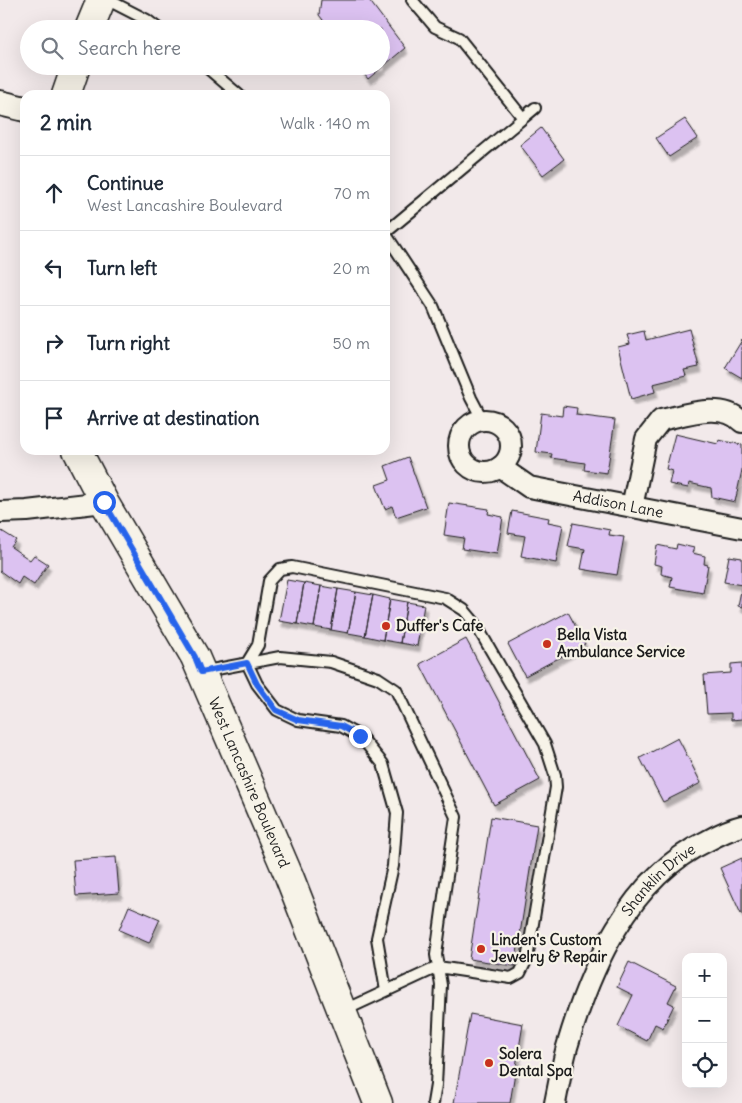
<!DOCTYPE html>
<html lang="en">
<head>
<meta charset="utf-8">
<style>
  :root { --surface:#fff; --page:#f6f6f7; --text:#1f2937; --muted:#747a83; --line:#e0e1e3 }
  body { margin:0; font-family:Delius,sans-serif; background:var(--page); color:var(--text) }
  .controls { position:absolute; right:15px; bottom:15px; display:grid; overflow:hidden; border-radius:10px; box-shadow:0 5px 20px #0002 }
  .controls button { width:45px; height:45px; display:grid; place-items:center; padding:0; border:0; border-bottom:1px solid var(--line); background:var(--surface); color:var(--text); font:25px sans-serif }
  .stop { position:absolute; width:15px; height:15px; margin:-11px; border:4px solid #2563eb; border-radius:50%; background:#fff }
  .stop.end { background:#2563eb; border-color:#fff; box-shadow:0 1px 5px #0008 }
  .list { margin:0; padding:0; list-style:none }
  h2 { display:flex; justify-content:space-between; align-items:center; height:65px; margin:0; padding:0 20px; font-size:21px }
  h2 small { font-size:16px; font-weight:400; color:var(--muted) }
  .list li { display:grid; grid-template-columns:32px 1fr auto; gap:15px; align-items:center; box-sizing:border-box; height:75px; padding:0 20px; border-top:1px solid var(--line) }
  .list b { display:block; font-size:19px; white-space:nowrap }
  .list p { margin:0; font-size:16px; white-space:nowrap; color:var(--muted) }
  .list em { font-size:16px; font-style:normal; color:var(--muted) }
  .icon { flex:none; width:28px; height:28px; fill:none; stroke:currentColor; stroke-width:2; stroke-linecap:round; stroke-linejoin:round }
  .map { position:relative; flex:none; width:742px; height:1103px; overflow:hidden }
  .search { position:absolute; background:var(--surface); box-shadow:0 5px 20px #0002; left:20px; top:20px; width:370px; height:55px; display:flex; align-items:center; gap:12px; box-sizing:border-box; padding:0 18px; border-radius:28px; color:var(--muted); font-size:19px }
  .panel { position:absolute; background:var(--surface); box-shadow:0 5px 20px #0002; left:20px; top:90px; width:370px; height:365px; border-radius:15px }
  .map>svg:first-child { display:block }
  .building { fill:#dcc2f1; stroke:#1c1c1c; filter:url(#shadow) }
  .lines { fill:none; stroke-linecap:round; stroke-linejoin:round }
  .service-casing { stroke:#1c1c1c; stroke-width:14 }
  .minor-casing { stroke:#1c1c1c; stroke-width:24 }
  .tertiary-casing { stroke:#1c1c1c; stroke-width:28 }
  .secondary-casing { stroke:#1c1c1c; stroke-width:31 }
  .service { stroke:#f7f3e8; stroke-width:10 }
  .minor { stroke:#f7f3e8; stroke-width:20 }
  .tertiary { stroke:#f7f3e8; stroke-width:24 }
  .secondary { stroke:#f7f3e8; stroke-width:28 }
  .route { stroke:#2563eb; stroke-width:6 }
  .poi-dot { fill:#c8321e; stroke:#f7f3e8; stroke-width:2 }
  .labels { text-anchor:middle; stroke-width:4.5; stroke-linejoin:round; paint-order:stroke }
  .street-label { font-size:15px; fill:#1c1c1c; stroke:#f7f3e8 }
  .poi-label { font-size:15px; font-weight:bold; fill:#1c1c1c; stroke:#f7f3e8; text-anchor:start }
</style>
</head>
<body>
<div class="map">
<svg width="742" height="1103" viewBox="0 0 742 1103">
  <defs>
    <filter id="shadow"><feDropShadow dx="3" dy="5.5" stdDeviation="1" flood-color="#0004"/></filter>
  </defs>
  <rect width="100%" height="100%" fill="#f2e9ea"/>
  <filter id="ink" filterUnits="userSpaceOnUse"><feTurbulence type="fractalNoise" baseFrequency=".02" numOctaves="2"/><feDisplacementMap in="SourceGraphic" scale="10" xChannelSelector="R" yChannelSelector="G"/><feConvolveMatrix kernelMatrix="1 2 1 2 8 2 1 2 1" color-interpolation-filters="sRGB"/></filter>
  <g filter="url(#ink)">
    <path class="building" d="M321 0H369L405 48 368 79 358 66H381V29H330L319 15Z
      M685 119 698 138 669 157 656 138Z
      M541 128 564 159 543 175 520 145Z
      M689 329 699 367 684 370 686 376 653 384 655 392 631 399 618 347 630 344 627 335 644 331 646 340Z
      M742 340V378L725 368Z
      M563 406 577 408 576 415 615 420 607 473 584 470 585 463 551 458 552 454 536 452 541 413 562 416Z
      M675 434 718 444 719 440 742 445V470L735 502 712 497 711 488 689 483 688 488 669 484 672 471 666 469Z
      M408 457 426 507 396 517 392 506 385 509 376 485 390 480 385 466Z
      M449 503 489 509 488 514 503 517 497 554 462 549 464 538 444 535Z
      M512 511 549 518 548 522 563 525 556 563 521 556 525 536 508 533Z
      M573 523 610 530 609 535 624 537 617 575 581 569 585 549 568 546Z
      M0 530 16 540 11 547 30 560 34 555 48 564 34 585 22 577 18 584 0 571Z
      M677 544 694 548 692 553 705 556 704 564 708 565 703 593 670 587 672 577 661 574 662 566 654 564 657 545 676 549Z
      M729 556 742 558V607L738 606 742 585 724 582Z
      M287 580 304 583 297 624 279 621Z
      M304 583 321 586 314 627 297 624Z
      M321 586 338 589 331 630 314 627Z
      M338 589 356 592 348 633 331 630Z
      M356 592 373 595 365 636 348 633Z
      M373 595 390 599 383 640 365 636Z
      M390 599 407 602 400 643 383 640Z
      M407 602 424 605 417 646 400 643Z
      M568 612 585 644 525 676 508 644Z
      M466 639 540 780 494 805 420 664Z
      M742 663V719L731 720V713L707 714 704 675 731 673V664Z
      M678 738 701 783 663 802 640 758Z
      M491 817 537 825 515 966 469 959Z
      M116 857 119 893 76 896 73 860Z
      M742 858V914H741L720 868Z
      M129 906 160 919 149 943 119 930Z
      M629 962 676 986 668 1002 674 1005 663 1028 655 1024 647 1041 618 1026 633 995 617 987Z
      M470 1014 523 1024 510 1103H454Z"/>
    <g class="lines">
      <g class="service-casing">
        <path id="service" d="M108 0 147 20 159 29
          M412 0 435 27 459 38 523 118
          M205 66 239 95
          M385 233 433 306 471 398 482 419
          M385 233 535 108
          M201 672 280 657 331 662 378 678 396 690 456 817 445 889 436 955 441 985 436 1085 433 1103
          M343 1011 438 967 511 978 520 973 527 959 556 787 555 775 545 744 475 623 464 610 445 598 292 567 280 569 269 581 258 645 247 663 257 684 277 710 298 720 341 726 361 737 383 764 397 813 393 866 377 938 386 991"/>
      </g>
      <g class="minor-casing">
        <g id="minor">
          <circle cx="485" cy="446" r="26"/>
          <path id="s1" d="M500 467 529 487 742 528"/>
          <path d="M632 507 646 439 661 420C685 415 722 401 742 422"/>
          <path d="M0 512 27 511 104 502"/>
          <path id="s2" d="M555 1103C559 1084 562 1065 567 1047 590 968 629 878 707 841 718 835 729 829 742 826"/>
        </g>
      </g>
      <g class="tertiary-casing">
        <path id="tertiary" d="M0 103 25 109"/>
      </g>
      <g class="secondary-casing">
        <g id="secondary">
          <path d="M89 29 101 0"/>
          <path d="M66 95 76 66"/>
          <path id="s3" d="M77 450 104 502 195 657 289 876 378 1103"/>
        </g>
      </g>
      <use href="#service" class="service"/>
      <use href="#minor" class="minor"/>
      <use href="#tertiary" class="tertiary"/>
      <use href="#secondary" class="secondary"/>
    </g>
  </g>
  <g class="lines" filter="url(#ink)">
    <path class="route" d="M104 502 195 657 201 672 247 663 257 684 276 710 298 720 341 726 360 736"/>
  </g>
  <g class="poi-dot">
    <circle cx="386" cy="626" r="5"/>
    <circle cx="547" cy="644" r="5"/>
    <circle cx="481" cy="949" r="5"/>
    <circle cx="489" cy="1063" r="5"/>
  </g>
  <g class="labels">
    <g class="street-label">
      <text dy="5" stroke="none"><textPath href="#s1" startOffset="126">Addison Lane</textPath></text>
      <text dy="5" stroke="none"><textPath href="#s3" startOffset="375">West Lancashire Boulevard</textPath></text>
      <text dy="5" stroke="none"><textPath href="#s2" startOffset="251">Shanklin Drive</textPath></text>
    </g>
    <g class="poi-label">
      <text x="396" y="631">Duffer's Cafe</text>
      <text x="557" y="640">Bella Vista<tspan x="557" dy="17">Ambulance Service</tspan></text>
      <text x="491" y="945">Linden's Custom<tspan x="491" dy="17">Jewelry &amp; Repair</tspan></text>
      <text x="499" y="1059">Solera<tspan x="499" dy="17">Dental Spa</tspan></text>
    </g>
  </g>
</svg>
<div class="controls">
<button>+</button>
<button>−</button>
<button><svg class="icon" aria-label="locate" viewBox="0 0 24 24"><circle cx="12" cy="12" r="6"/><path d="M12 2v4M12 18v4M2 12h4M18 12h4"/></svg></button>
</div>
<div class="stop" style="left:104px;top:502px"></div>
<div class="stop end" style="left:360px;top:736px"></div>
<div class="search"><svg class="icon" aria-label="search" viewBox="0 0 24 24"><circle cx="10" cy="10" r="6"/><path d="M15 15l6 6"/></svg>Search here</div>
<section class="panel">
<h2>2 min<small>Walk · 140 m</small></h2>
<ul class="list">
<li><svg class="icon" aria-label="ahead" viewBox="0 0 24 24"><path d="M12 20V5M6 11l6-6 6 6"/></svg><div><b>Continue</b><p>West Lancashire Boulevard</p></div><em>70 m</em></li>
<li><svg class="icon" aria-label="left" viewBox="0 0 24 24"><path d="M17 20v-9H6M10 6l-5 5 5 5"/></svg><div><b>Turn left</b></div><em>20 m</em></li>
<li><svg class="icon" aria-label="right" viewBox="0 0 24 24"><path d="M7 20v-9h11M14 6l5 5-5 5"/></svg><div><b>Turn right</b></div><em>50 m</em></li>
<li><svg class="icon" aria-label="arrive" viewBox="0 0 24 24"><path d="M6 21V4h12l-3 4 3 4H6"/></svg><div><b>Arrive at destination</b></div></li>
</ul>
</section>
</div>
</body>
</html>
